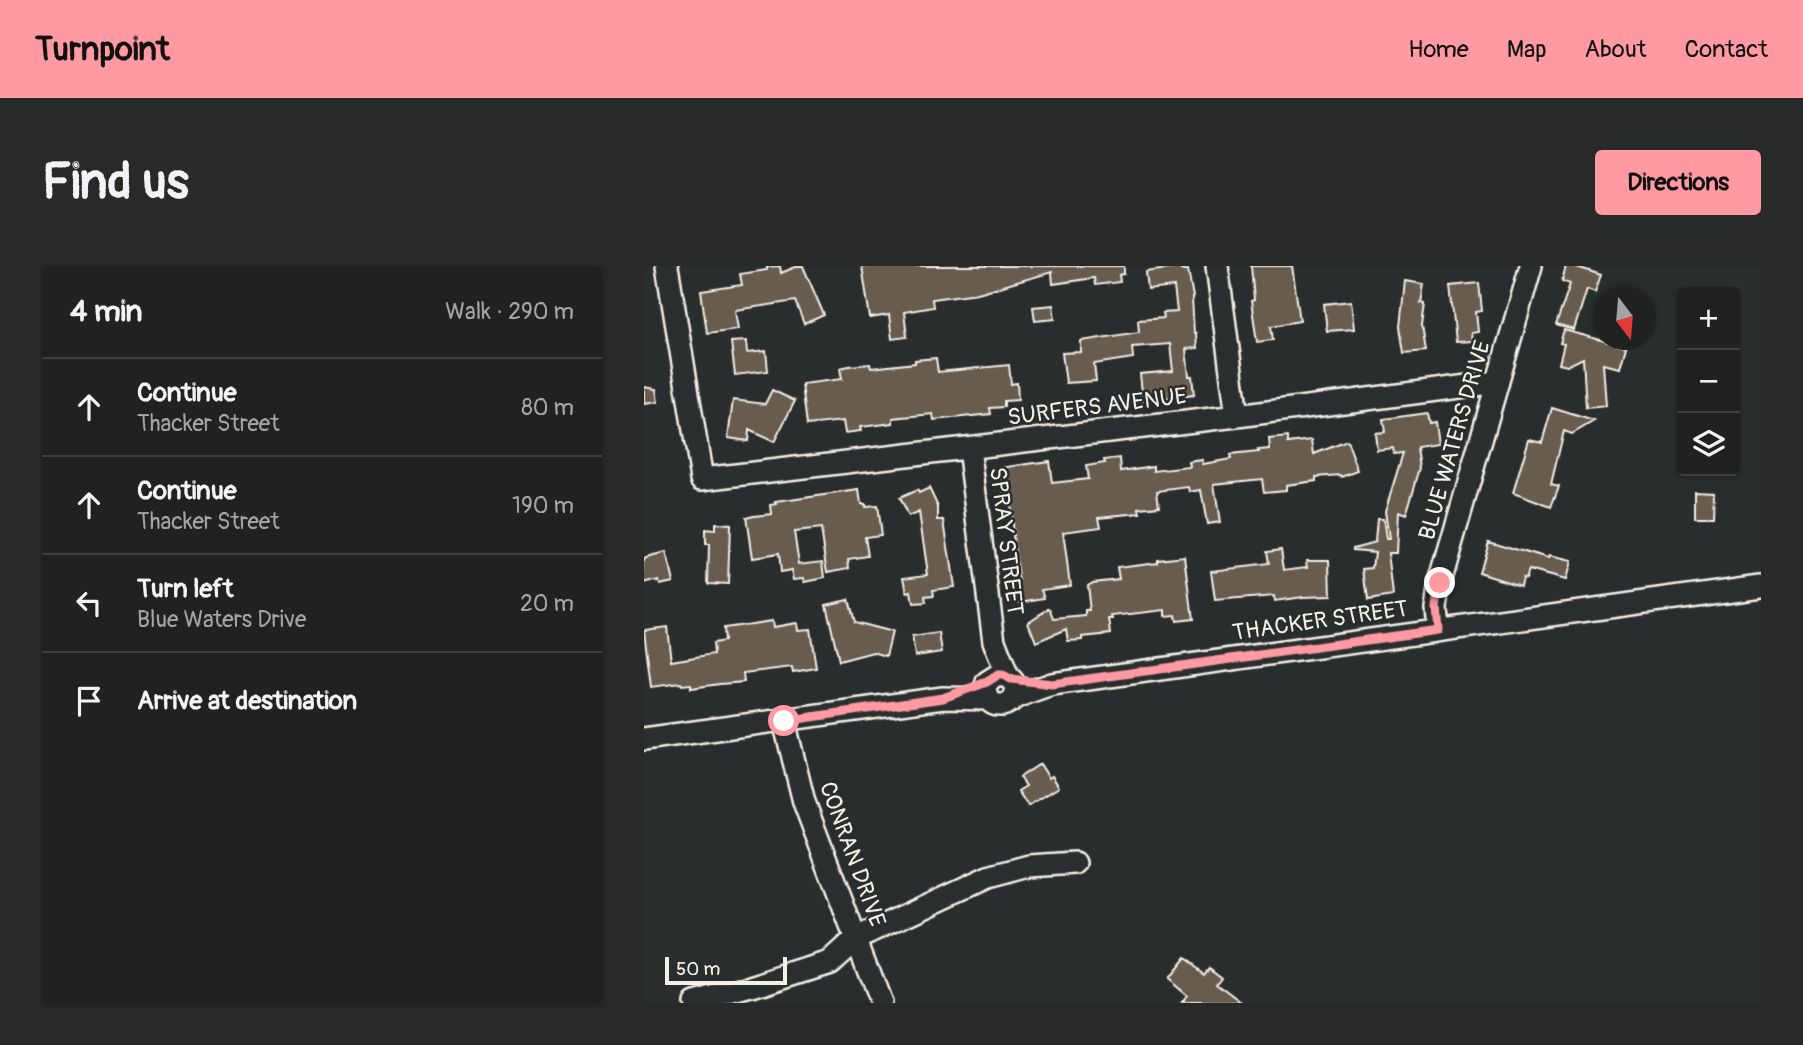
<!DOCTYPE html>
<html lang="en">
<head>
<meta charset="utf-8">
<style>
  :root { --surface:#202222; --page:#282a2a; --text:#f1f3f6; --muted:#a2a4a5; --line:#3d3f40; --accent:#ff9aa2 }
  body { margin:0; font-family:Pangolin,sans-serif; background:var(--page); color:var(--text) }
  .controls { position:absolute; right:21px; top:21px; display:grid; overflow:hidden; border-radius:7px; box-shadow:0 2px 5px #0004 }
  .controls button { width:63px; height:63px; display:grid; place-items:center; padding:0; border:0; border-bottom:2px solid var(--line); background:var(--surface); color:var(--text); font:35px sans-serif }
  .compass { position:absolute; left:949px; top:21px; width:63px; height:63px; border-radius:50%; background:var(--surface); box-shadow:0 2px 5px #0004; rotate:164deg }
  .scale { position:absolute; left:21px; bottom:18px; width:122px; box-sizing:border-box; padding-left:7px; border:4px solid #f4f1e8; border-top:0; font-size:19px; line-height:24px; white-space:nowrap; color:#f4f1e8; -webkit-text-stroke:5px #2a2d2e; paint-order:stroke }
  .stop { position:absolute; width:21px; height:21px; margin:-16px; border:5px solid #ff9aa2; border-radius:50%; background:#fff }
  .stop.end { background:#ff9aa2; border-color:#fff; box-shadow:0 2px 7px #0008 }
  .list { margin:0; padding:0; list-style:none }
  h2 { display:flex; justify-content:space-between; align-items:center; height:91px; margin:0; padding:0 28px; font-size:30px }
  h2 small { font-size:23px; font-weight:400; color:var(--muted) }
  .list li { display:grid; grid-template-columns:46px 1fr auto; gap:21px; align-items:center; box-sizing:border-box; height:98px; padding:0 28px; border-top:2px solid var(--line) }
  .list b { display:block; font-size:26px; white-space:nowrap }
  .list p { margin:0; font-size:23px; white-space:nowrap; color:var(--muted) }
  .list em { font-size:23px; font-style:normal; color:var(--muted) }
  .icon { flex:none; width:38px; height:38px; fill:none; stroke:currentColor; stroke-width:2; stroke-linecap:round; stroke-linejoin:round }
  .map { position:relative; flex:none; width:1117px; height:737px; overflow:hidden; border-radius:7px }
  header { display:flex; align-items:center; gap:42px; box-sizing:border-box; height:98px; padding:0 35px; background:var(--accent); color:#111 }
  header strong { font-size:33px }
  nav { display:flex; gap:38px; margin-inline-start:auto; font-size:24px }
  .intro { display:flex; align-items:center; justify-content:space-between; box-sizing:border-box; height:168px; padding:0 42px }
  h1 { margin:0; font-size:49px }
  .button { padding:18px 32px; border-radius:7px; background:var(--accent); color:#111; font-size:24px; font-weight:700 }
  main { display:flex; gap:42px; padding:0 42px }
  aside { flex:1; background:var(--surface); border-radius:7px; box-shadow:0 2px 5px #0004 }
  .map>svg:first-child { display:block }
  .building { fill:#685b4f; stroke:#f4f1e8; stroke-width:2 }
  .lines { fill:none; stroke-linecap:round; stroke-linejoin:round }
  .minor-casing { stroke:#f4f1e8; stroke-width:26 }
  .minor { stroke:#2a2d2e; stroke-width:21 }
  .route { stroke:#ff9aa2; stroke-width:9 }
  .labels { text-anchor:middle; stroke-width:5; stroke-linejoin:round; paint-order:stroke }
  .street-label { font-size:23px; fill:#f4f1e8; stroke:#2a2d2e }
</style>
</head>
<body>
<header>
<strong>Turnpoint</strong>
<nav><a>Home</a><a>Map</a><a>About</a><a>Contact</a></nav>
</header>
<div class="intro"><h1>Find us</h1><a class="button">Directions</a></div>
<main>
<aside>
<h2>4 min<small>Walk · 290 m</small></h2>
<ul class="list">
<li><svg class="icon" aria-label="ahead" viewBox="0 0 24 24"><path d="M12 20V5M6 11l6-6 6 6"/></svg><div><b>Continue</b><p>Thacker Street</p></div><em>80 m</em></li>
<li><svg class="icon" aria-label="ahead" viewBox="0 0 24 24"><path d="M12 20V5M6 11l6-6 6 6"/></svg><div><b>Continue</b><p>Thacker Street</p></div><em>190 m</em></li>
<li><svg class="icon" aria-label="left" viewBox="0 0 24 24"><path d="M17 20v-9H6M10 6l-5 5 5 5"/></svg><div><b>Turn left</b><p>Blue Waters Drive</p></div><em>20 m</em></li>
<li><svg class="icon" aria-label="arrive" viewBox="0 0 24 24"><path d="M6 21V4h12l-3 4 3 4H6"/></svg><div><b>Arrive at destination</b></div></li>
</ul>
</aside>
<div class="map">
<svg width="1117" height="737" viewBox="0 0 1117 737">
  <rect width="100%" height="100%" fill="#2a2d2e"/>
  <filter id="ink" filterUnits="userSpaceOnUse"><feTurbulence type="fractalNoise" baseFrequency=".0143" numOctaves="2"/><feDisplacementMap in="SourceGraphic" scale="14" xChannelSelector="R" yChannelSelector="G"/><feConvolveMatrix kernelMatrix="1 2 1 2 8 2 1 2 1" color-interpolation-filters="sRGB"/></filter>
  <g filter="url(#ink)">
    <path class="building" d="M136 0 137 7 154 0H159L180 49 160 58 151 35 91 44 94 63 63 67 57 25 98 19 96 8 123 4V1Z
      M218 0H480V8L475 9 476 16 451 19 450 12 409 18 408 6 334 27 288 33 289 41 260 46 263 71 248 73 245 49 226 52Z
      M607 0H648L656 55 627 60 629 74 613 76 607 35 610 34Z
      M922 0H930L957 9 951 26 943 23 930 64 912 59 926 18 918 15Z
      M537 1V4H544L549 31 548 32 550 67H552L553 82 542 83 545 110H548L550 129 499 135 496 108 529 105 526 78 488 81 489 92 450 98 452 115 422 117 418 87 437 86V75L495 66 494 54 520 52 519 47 533 46 530 21 504 24 502 6Z
      M761 15 780 18 777 37 781 38 778 60 782 85 760 87 756 61Z
      M835 17 838 45 832 46 834 66 827 67 828 75 812 76 806 20Z
      M707 35 710 63 683 65 680 38Z
      M409 39 411 53 391 55 389 41Z
      M920 64 982 81 976 102 959 98 962 140 942 142 939 92 923 100 915 98 920 78 916 77Z
      M102 75 103 87 122 85 124 105 91 109 87 76Z
      M292 92 294 106 365 99 367 118 373 117 374 134 360 135V141L346 142 347 148 290 154 289 148 249 152V157L216 161 217 165 201 167 199 155 163 159 158 118 198 113 196 102 205 100 226 98 227 102 271 97V94Z
      M0 121 12 123 14 136 0 138Z
      M128 124 151 135 130 176 105 164 104 175 84 172 89 134 121 138Z
      M908 142 950 155 928 168 920 165 907 218 915 220 907 241 869 227 885 173 898 176Z
      M783 147 785 157 791 156 794 178 773 181 776 202 762 249 754 246 752 287H744L749 330 724 334 720 303 729 302 731 286 709 284V282L731 276 733 253H739L742 273H745L741 245 759 187 750 188 749 182 733 184 731 167 741 166 739 153Z
      M644 171V177L668 174 670 188 703 175 714 205 698 211 697 209 672 211V215L642 219V224L620 226 618 213 570 218 576 256 563 258 557 224 546 226 545 221 513 225 515 240 495 242 496 247 455 251 457 261 419 266 426 319 398 323 401 332 376 336 373 316H376L371 288 365 230H361L357 202 405 195 408 217 444 213 442 200 461 197 460 194 476 192 477 205 510 200V205L546 201 545 196 558 194 559 198 587 193 586 189 615 186 614 184 626 183 625 173Z
      M285 222 294 241V254H300L310 321 289 324 290 330 281 331 282 337 269 338 267 326 263 327 260 311 284 308 275 246 264 251 255 232 273 224 275 227Z
      M215 224 217 238H221V241L233 240 237 269 221 271 224 290 205 293 206 302 184 306 177 263 150 266 155 298 179 295 181 312 161 316 160 312 150 313 148 304 136 306 134 288 108 292 102 251 128 248 127 239 133 238 132 236Z
      M1051 224 1070 225 1069 251H1051Z
      M71 258 86 259 84 318 64 317 65 279H61V264L71 265Z
      M844 275 904 293 905 291 926 296 921 314 884 304 881 312 878 311 876 319 835 306Z
      M637 283 640 304 664 301 663 294H686L687 330 659 331 631 335 630 330 571 335 567 305 625 298 623 285Z
      M22 287 29 315 16 318 15 314 0 318V294L2 292Z
      M541 290 549 353 532 355 531 349 521 350V344L468 350 469 353H465L467 368 438 371V374L424 375 422 363 392 376 384 356 406 342 410 353 442 350V345H446L443 319 448 316 475 313 473 301 514 296V293Z
      M204 333 210 356 248 366 242 390 229 386 195 395 182 338Z
      M128 355 129 361 153 357 154 364 166 363 172 402 149 406 148 401 99 407 100 416 76 418 47 422V418L38 419 37 417 7 421 0 364 23 361 27 395 70 388 69 377 80 375 79 362Z
      M295 367 298 386 271 390 268 371Z
      M396 498 405 512 408 510 415 521 384 540 374 525 382 520 376 511Z
      M540 692 560 707 565 701 578 711 573 718 598 737H538L543 730 523 713Z"/>
    <g class="lines">
      <g class="minor-casing">
        <path id="minor" d="M23 0 58 213 593 150 854 116
          M573 0 593 150
          M325 182 350 375 364 411
          M794 364 792 342 796 317 887 0
          M369 433C373 424 372 416 364 411L354 409 343 416C339 426 343 440 357 439 363 439 366 435 371 432 383 426 396 422 408 418L1117 320
          M140 455 160 536 236 737
          M0 473 299 432 344 433
          M50 737 108 721 186 696 211 673 344 611 385 600 431 597"/>
      </g>
      <use href="#minor" class="minor"/>
    </g>
  </g>
  <g class="lines" filter="url(#ink)">
    <path class="route" d="M140 455 299 432 343 416 354 409H359L367 413 408 418 794 364 792 342 796 317"/>
  </g>
  <g class="labels">
    <g class="street-label">
      <text transform="translate(453 140) rotate(-7)" y="8">SURFERS AVENUE</text>
      <text transform="translate(810 174) rotate(-74)" y="8">BLUE WATERS DRIVE</text>
      <text transform="translate(363 275) rotate(83)" y="8">SPRAY STREET</text>
      <text transform="translate(676 354) rotate(-8)" y="8">THACKER STREET</text>
      <text transform="translate(209 588) rotate(70)" y="8">CONRAN DRIVE</text>
    </g>
  </g>
</svg>
<div class="controls">
<button>+</button>
<button>−</button>
<button><svg class="icon" aria-label="layers" viewBox="0 0 24 24"><path d="M12 4l9 5-9 5-9-5zM3 14l9 5 9-5"/></svg></button>
</div>
<svg class="compass" viewBox="-18 -18 36 36"><path d="M0-13l5 13h-10z" fill="#e53935"/><path d="M0 13l5-13h-10z" fill="#a2a4a5"/></svg>
<div class="scale">50 m</div>
<div class="stop" style="left:140px;top:455px"></div>
<div class="stop end" style="left:796px;top:317px"></div>
</div>
</main>
</body>
</html>
